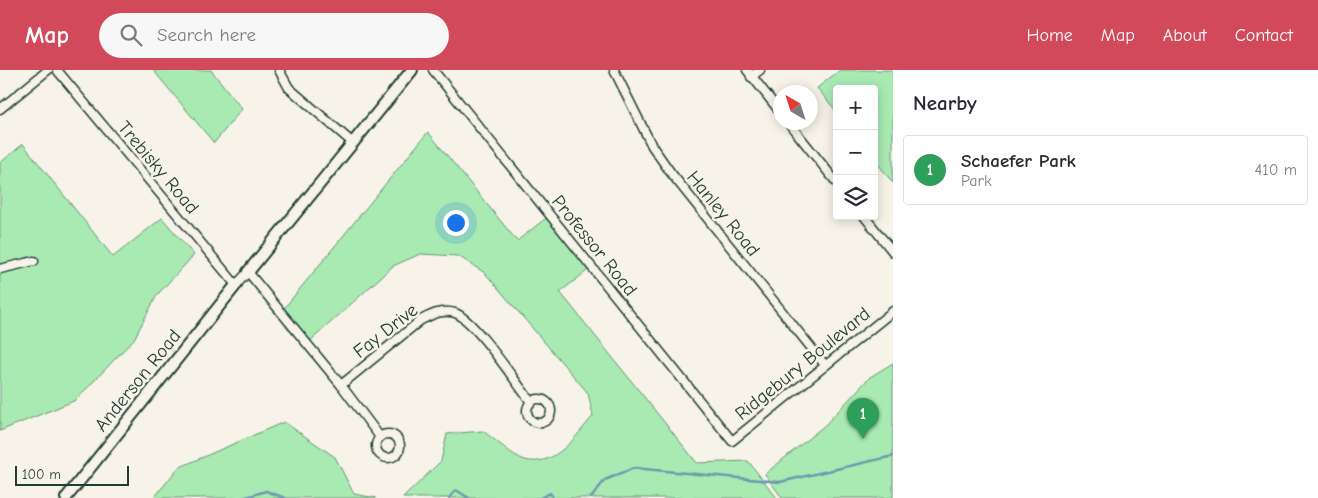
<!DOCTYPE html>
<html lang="en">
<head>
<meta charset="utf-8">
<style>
  :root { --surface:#fff; --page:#f7f7f7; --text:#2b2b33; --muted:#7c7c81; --line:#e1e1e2; --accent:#d1495b }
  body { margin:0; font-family:"Comic Neue",sans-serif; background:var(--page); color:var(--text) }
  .controls { position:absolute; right:15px; top:15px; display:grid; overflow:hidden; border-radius:5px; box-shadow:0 2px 12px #0003 }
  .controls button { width:45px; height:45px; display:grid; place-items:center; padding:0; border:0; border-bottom:1px solid var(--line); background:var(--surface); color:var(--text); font:25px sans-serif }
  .compass { position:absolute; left:773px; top:15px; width:45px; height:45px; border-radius:50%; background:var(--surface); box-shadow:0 2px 12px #0003; rotate:321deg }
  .scale { position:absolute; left:15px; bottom:12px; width:114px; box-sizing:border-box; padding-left:5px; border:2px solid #1f3d34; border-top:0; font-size:14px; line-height:18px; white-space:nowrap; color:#1f3d34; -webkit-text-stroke:4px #f7f3e8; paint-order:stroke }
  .you { position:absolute; left:455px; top:152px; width:18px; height:18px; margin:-12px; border:4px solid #fff; border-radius:50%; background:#1a73e8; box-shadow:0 0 0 8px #1a73e833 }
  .badge { display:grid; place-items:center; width:32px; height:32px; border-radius:50%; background:var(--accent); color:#fff; font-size:16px; font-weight:700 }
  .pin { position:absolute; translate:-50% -41px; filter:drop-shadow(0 1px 2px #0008) }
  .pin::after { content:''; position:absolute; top:26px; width:18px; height:15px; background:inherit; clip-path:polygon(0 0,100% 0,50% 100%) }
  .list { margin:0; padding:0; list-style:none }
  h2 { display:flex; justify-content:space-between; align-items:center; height:65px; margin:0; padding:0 20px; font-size:21px }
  h2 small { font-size:16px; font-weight:400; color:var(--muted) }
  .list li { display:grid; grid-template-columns:32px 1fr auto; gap:15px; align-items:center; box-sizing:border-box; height:70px; margin:0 10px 10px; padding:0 10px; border:1px solid var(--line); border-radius:5px }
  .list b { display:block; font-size:19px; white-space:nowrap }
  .list p { margin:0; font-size:16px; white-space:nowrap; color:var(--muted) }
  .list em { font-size:16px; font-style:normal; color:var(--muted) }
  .icon { flex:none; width:28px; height:28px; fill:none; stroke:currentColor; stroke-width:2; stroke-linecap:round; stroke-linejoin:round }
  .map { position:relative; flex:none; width:893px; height:428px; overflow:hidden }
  header { display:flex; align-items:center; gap:30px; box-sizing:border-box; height:70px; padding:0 25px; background:var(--accent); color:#fff }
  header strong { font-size:24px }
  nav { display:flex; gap:28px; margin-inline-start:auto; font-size:18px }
  .search { width:350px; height:45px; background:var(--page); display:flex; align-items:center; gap:12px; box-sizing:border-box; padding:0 18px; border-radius:28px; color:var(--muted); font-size:19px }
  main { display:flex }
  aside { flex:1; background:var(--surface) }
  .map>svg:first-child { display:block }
  .green { fill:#a9eab3; stroke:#649474 }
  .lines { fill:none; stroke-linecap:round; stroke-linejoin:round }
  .stream { stroke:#6d98ae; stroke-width:2.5 }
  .minor-casing { stroke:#1f3d34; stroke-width:11 }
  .tertiary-casing { stroke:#1f3d34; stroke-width:14 }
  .minor { stroke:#f7f3e8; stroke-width:8 }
  .tertiary { stroke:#f7f3e8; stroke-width:10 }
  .labels { text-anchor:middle; stroke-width:5; stroke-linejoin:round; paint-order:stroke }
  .street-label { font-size:19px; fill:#1f3d34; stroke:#f7f3e8 }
</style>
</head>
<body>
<header>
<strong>Map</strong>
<div class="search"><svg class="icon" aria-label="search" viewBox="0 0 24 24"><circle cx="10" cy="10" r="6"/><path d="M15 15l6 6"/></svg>Search here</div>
<nav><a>Home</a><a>Map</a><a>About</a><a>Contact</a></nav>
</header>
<main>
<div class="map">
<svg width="893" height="428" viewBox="0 0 893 428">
  <rect width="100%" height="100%" fill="#f7f3e8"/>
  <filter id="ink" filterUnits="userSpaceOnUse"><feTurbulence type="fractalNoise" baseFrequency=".02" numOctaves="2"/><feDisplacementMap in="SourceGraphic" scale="10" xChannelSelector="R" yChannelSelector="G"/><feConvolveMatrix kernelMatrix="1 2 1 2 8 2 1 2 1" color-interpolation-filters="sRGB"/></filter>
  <g filter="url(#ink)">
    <path class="green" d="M153 0H211L242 39 214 73Z
      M840 0H893V113L874 89V19H837V42L817 18Z
      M428 62 517 171 550 145 592 197 560 222 697 393 748 391 777 428H403L441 391 447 364 483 361C493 368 514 387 525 390 555 398 576 366 593 346L588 323 485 203 458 186 420 184 393 196 307 274 281 242Z
      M23 74 113 187 162 148 194 185 157 225 134 269 76 330 0 361V93Z
      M893 293V428H782L765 404 825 355 870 307Z
      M284 352 335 387 354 424 376 428H154L178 398Z"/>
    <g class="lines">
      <path class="stream" d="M243 428 266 421 285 428
        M449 428 456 420 469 428
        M540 428 550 423 553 428
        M591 428 605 410 634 398 780 412 893 386"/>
      <g class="minor-casing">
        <path id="minor" d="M57 0 236 215 248 202 341 315 380 367
          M279 0 289 18 353 73
          M433 0 732 371 893 241
          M614 0 652 76 671 103 825 295
          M747 0 781 43
          M751 7 760 0
          M0 39 48 0
          M788 52 837 113
          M864 146 893 182
          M0 199 34 191
          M341 315 421 250C431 245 442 239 455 243 475 250 516 313 531 332
          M527 341a12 12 0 1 1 24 0a12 12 0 1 1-24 0Z
          M376 376a12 12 0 1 1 24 0a12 12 0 1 1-24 0Z"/>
      </g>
      <g class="tertiary-casing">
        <path id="tertiary" d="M248 202 412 0
          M66 428 236 215"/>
      </g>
      <use href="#minor" class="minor"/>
      <use href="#tertiary" class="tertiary"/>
    </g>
  </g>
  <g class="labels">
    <g class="street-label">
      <text transform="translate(159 97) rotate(50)" y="7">Trebisky Road</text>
      <text transform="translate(724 143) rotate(51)" y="7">Hanley Road</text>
      <text transform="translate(595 175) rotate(51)" y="7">Professor Road</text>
      <text transform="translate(385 260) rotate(-38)" y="7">Fay Drive</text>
      <text transform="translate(802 293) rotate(-39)" y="7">Ridgebury Boulevard</text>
      <text transform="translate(137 310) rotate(-51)" y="7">Anderson Road</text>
    </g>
  </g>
</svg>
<div class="controls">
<button>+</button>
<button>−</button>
<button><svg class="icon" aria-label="layers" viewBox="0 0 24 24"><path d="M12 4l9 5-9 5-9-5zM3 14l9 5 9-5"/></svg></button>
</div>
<svg class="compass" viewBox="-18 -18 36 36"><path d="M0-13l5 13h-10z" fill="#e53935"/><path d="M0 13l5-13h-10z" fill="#7c7c81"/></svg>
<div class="scale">100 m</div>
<div class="you"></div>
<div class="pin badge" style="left:863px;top:369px;background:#2e9e5b">1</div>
</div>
<aside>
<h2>Nearby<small></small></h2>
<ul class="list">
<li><span class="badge" style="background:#2e9e5b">1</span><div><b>Schaefer Park</b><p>Park</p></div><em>410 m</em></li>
</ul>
</aside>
</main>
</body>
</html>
